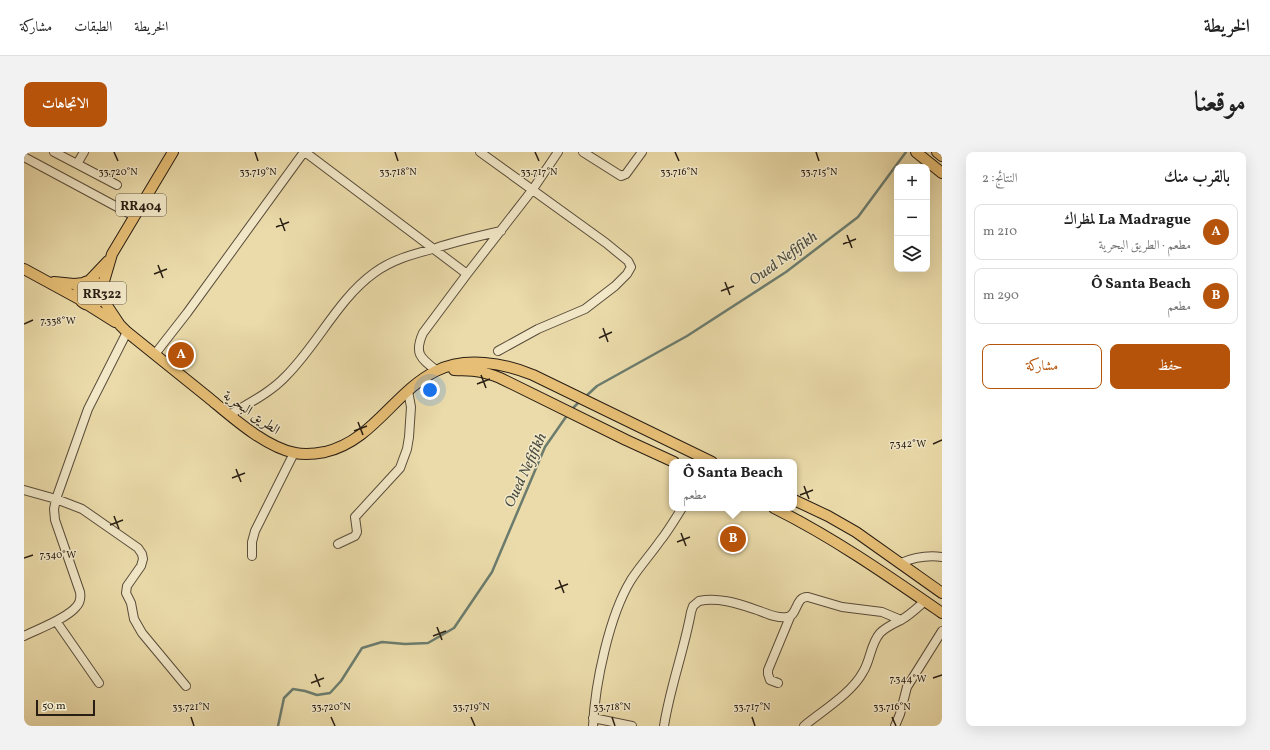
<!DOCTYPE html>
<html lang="ar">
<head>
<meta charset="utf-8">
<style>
  :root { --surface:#fff; --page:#f2f2f2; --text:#222; --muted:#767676; --line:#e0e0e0; --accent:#b45309 }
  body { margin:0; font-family:Vollkorn,Amiri,serif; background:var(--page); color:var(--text); direction:rtl }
  .controls { position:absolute; right:12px; top:12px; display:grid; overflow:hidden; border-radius:8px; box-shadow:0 4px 16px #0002 }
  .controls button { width:36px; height:36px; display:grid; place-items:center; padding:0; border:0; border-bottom:1px solid var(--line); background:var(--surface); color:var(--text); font:20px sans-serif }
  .scale { position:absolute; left:12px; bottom:10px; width:59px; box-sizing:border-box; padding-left:4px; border:2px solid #281e14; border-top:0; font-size:11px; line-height:14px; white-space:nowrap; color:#281e14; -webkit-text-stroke:3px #f2e8c8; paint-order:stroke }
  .you { position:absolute; left:406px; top:238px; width:14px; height:14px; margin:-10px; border:3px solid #fff; border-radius:50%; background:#1a73e8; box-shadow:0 0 0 6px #1a73e833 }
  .badge { display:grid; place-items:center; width:26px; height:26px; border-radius:50%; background:var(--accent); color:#fff; font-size:13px; font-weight:700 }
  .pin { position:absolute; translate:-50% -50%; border:2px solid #fff; box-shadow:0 1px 4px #0006 }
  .popup { position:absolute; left:645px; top:307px; width:128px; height:52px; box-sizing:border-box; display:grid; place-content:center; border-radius:8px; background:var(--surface); filter:drop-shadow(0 1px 3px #0005); font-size:13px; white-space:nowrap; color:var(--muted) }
  .popup b { font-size:15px; color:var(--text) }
  .popup::after { content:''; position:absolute; left:50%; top:100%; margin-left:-8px; border:8px solid transparent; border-top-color:var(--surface) }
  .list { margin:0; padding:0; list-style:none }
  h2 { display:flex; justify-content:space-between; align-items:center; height:52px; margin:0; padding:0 16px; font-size:17px }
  h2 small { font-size:13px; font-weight:400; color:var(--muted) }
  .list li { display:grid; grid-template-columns:26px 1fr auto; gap:12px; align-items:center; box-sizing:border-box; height:56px; margin:0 8px 8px; padding:0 8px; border:1px solid var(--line); border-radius:8px }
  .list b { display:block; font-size:15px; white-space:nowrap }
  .list p { margin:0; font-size:13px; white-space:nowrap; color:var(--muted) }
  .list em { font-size:13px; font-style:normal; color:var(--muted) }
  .actions { display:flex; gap:8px; padding:12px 16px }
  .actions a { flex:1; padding:9px 0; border:1px solid var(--accent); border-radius:8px; text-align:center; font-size:14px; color:var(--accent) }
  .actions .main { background:var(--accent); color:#fff }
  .icon { flex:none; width:22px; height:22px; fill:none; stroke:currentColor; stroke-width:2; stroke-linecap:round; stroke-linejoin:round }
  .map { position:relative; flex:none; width:918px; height:574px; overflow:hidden; direction:ltr; border-radius:8px }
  header { display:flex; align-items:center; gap:24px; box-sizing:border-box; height:56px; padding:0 20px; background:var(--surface); border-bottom:1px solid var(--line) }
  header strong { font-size:19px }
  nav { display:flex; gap:22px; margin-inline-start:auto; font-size:14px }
  .intro { display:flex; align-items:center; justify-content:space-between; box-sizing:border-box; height:96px; padding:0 24px }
  h1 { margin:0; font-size:28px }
  .button { padding:10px 18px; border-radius:8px; background:var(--accent); color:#fff; font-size:14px; font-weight:700 }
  main { display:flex; gap:24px; padding:0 24px }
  aside { flex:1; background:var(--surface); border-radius:8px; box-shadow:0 4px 16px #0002 }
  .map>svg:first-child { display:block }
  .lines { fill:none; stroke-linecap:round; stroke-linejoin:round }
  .stream { stroke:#6b7c6e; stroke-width:2.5 }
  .minor-casing { stroke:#594d3a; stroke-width:10 }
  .major-casing { stroke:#281e14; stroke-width:12 }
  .minor { stroke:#f2e8c8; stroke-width:8 }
  .major { stroke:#e6be75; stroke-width:10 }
  .ticks { fill:none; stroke:#281e14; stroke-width:1.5 }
  .labels { text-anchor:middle; stroke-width:3; stroke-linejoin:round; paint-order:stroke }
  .shield { fill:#f2e8c8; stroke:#655b4a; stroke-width:1 }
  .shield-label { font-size:13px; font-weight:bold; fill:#281e14 }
  .street-label { font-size:14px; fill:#281e14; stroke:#f2e8c8 }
  .water-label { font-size:15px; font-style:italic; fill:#4a4d41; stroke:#f2e8c8 }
  .ticks-label { font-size:10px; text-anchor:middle; fill:#281e14; stroke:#f2e8c8; stroke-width:3; stroke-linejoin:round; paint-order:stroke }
</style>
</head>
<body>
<header>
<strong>الخريطة</strong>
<nav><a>الخريطة</a><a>الطبقات</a><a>مشاركة</a></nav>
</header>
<div class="intro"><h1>موقعنا</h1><a class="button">الاتجاهات</a></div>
<main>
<aside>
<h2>بالقرب منك<small>النتائج: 2</small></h2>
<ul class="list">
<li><span class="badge">A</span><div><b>La Madrague لمظراك</b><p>مطعم · الطريق البحرية</p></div><em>210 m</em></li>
<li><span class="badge">B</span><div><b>Ô Santa Beach</b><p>مطعم</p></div><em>290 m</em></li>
</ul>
<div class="actions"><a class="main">حفظ</a><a>مشاركة</a></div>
</aside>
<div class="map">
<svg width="918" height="574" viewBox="0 0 918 574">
  <rect width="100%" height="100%" fill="#ebdbaa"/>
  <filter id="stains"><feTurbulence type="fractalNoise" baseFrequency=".005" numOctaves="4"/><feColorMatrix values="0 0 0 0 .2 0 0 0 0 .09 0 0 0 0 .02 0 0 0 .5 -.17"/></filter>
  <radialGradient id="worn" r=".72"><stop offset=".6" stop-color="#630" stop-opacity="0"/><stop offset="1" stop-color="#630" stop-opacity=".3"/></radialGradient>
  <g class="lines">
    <path class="stream" d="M560 246 573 234 663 184 762 120 834 65 882 0
      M547 258 556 249
      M254 574 260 546 269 537 281 539 293 543 306 541 317 529 338 496 358 490 381 492 404 491 430 476 468 420 521 295 544 262"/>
    <g class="minor-casing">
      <path id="minor" d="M30 0 53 12 60 0
        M281 0 443 122
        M456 0 582 91 604 109 607 115 603 122 591 134 561 157 514 177 474 199
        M559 0 597 24 602 22 618 0
        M0 5 110 64
        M53 12 93 33
        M131 202 163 161 280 0
        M412 218C396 206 390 201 399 181L443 122 509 37 534 0
        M205 263C225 251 246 241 262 224 294 192 314 147 350 121 369 107 390 102 412 96 433 89 455 84 477 79
        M0 338 32 347 58 357 114 396 118 402 119 407 117 414 103 434 102 441 107 451 110 467 118 481 162 534
        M314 392 331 384 333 380 331 365 376 316 383 297 385 285 387 255 384 239
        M228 404V390L231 379 270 301
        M877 411C891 405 903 403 918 405
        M32 469 75 531
        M0 484C14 477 42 467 52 455 56 451 57 446 56 440L31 368 30 357 32 347 64 257 103 180
        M754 531 746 528 744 522V518L766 465
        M569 566 608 574
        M569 574C571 532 585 464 607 428 616 414 627 402 636 389 644 379 651 367 658 356
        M640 574C646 535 660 499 667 460L669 454 675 449C693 445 713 451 730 457 740 460 752 467 763 465 774 464 771 444 784 445L818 455 858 460 877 468
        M780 574C798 559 828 541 839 520 847 507 846 493 856 481 862 475 869 472 877 468 886 463 893 456 901 449
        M871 574 876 562 883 535 918 479"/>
    </g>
    <g class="major-casing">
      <path id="major" d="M892 0 918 21
        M913 0 918 4
        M0 117 57 148
        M54 141a12 12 0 1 1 24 0a12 12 0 1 1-24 0Z
        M65 129 84 109
        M30 130 50 132 60 131
        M78 136 88 102 149 0
        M78 146 96 173 103 180C130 202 158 224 185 246 208 265 241 295 271 301 281 303 291 302 301 300 349 289 370 240 412 219 441 204 480 211 509 223L688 310
        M64 153 91 170
        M430 218C449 219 457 218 476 226L602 288 650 310
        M770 348 804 364 832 380 918 441
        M750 356C810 386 863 423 918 461"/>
    </g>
    <use href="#minor" class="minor"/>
    <use href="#major" class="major"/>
  </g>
  <path class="ticks" d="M90 0 94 9M231 0 234 9M371 0 374 9M511 0 515 9M651 0 655 9M792 0 795 9M256 66 261 79M252 75 265 70M823 83 828 96M819 92 832 87M134 113 139 126M130 122 143 117M701 130 706 143M697 139 710 134M0 172 9 168M579 176 584 190M575 186 588 180M457 223 462 236M453 232 466 227M334 270 339 283M330 279 343 274M909 292 918 288M212 317 217 330M208 326 221 321M780 334 785 347M776 343 789 338M90 364 95 377M86 373 99 368M657 381 662 394M653 390 666 385M0 406 9 403M535 428 540 441M531 437 544 432M413 475 418 488M409 484 422 479M291 522 296 535M909 526 918 523M287 531 300 526M167 565 170 574M307 565 311 574M447 565 451 574M588 565 591 574M728 565 731 574M868 565 872 574"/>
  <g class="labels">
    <g class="shield">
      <rect x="92" y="42" width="50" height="22" rx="3"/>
      <rect x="54" y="130" width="48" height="22" rx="3"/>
    </g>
    <g class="shield-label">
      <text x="117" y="58">RR404</text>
      <text x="78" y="146">RR322</text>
    </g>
    <g class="street-label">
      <text transform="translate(228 260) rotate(35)" y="5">الطريق البحرية</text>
    </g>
    <g class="water-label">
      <text transform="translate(759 106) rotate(-36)" y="5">Oued Nefifikh</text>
      <text transform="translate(501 318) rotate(-65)" y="5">Oued Nefifikh</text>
    </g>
  </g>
  <g class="ticks-label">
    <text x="94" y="23">33.720°N</text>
    <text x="234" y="23">33.719°N</text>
    <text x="374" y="23">33.718°N</text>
    <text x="515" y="23">33.717°N</text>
    <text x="655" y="23">33.716°N</text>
    <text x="795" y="23">33.715°N</text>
    <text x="34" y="172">7.338°W</text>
    <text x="884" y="295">7.342°W</text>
    <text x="34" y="406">7.340°W</text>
    <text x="884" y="530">7.344°W</text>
    <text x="167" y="558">33.721°N</text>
    <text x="307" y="558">33.720°N</text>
    <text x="447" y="558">33.719°N</text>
    <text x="588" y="558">33.718°N</text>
    <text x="728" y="558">33.717°N</text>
    <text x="868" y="558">33.716°N</text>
  </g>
  <rect width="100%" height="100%" filter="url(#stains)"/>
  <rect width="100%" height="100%" fill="url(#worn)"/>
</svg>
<div class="controls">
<button>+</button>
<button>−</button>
<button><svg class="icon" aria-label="layers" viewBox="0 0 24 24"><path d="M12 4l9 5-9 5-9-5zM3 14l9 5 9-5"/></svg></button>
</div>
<div class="scale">50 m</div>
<div class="you"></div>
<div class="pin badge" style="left:157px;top:203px">A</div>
<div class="pin badge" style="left:709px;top:387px">B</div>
<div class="popup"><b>Ô Santa Beach</b>مطعم</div>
</div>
</main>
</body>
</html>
